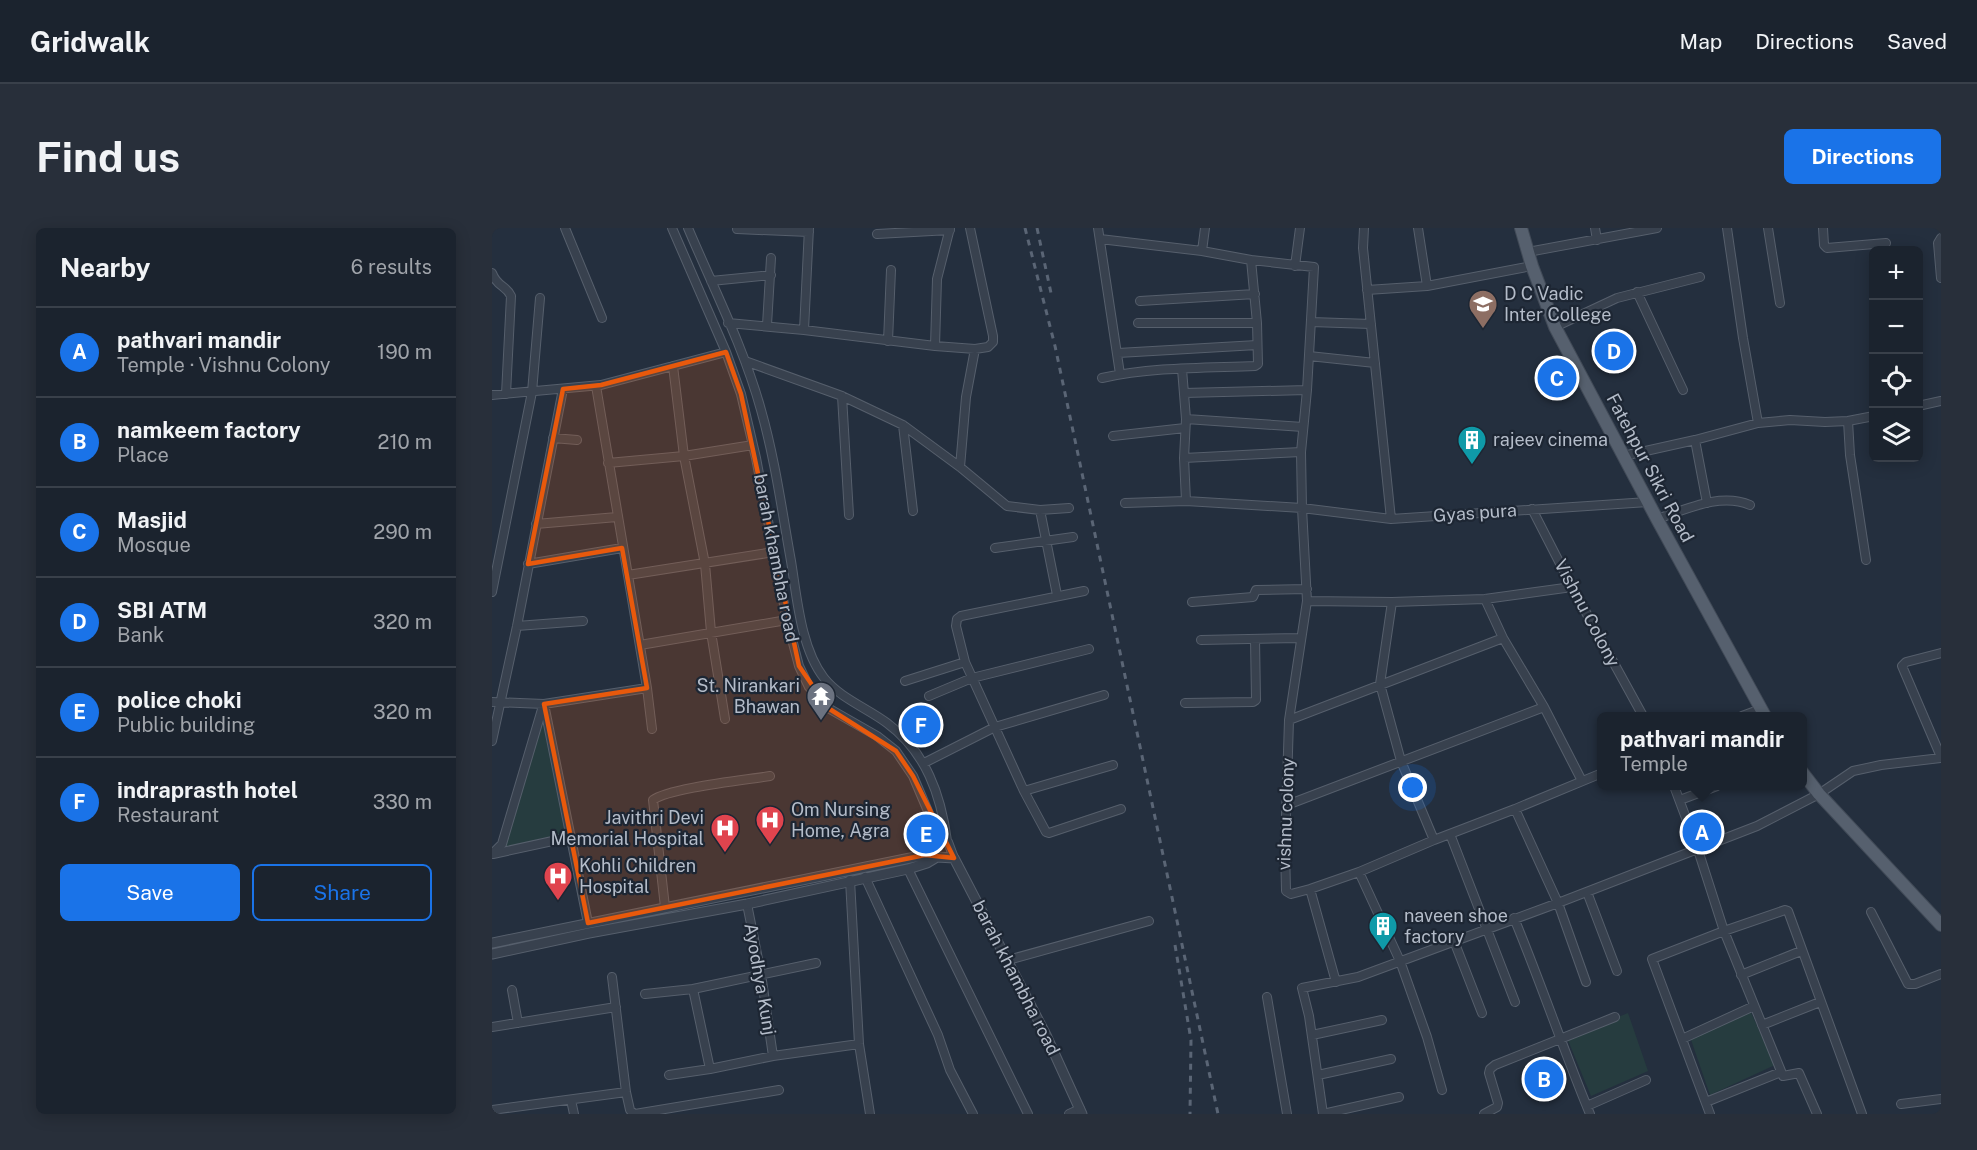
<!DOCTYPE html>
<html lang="en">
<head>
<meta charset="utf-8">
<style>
  :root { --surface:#1b232e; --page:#282f3a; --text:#f1f3f6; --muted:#a0a4aa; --line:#39404a; --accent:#1a73e8 }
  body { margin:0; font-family:"Public Sans",sans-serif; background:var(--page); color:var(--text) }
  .controls { position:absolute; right:18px; top:18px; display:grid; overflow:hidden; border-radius:9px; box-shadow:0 3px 15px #0003 }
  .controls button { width:54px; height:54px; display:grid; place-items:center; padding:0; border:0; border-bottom:2px solid var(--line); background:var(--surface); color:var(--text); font:30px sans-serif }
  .you { position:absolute; left:921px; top:560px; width:21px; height:21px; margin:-15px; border:4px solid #fff; border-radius:50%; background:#1a73e8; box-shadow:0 0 0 9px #1a73e833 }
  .badge { display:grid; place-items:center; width:39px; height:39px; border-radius:50%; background:var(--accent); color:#fff; font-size:20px; font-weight:700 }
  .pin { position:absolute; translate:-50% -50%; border:3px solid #fff; box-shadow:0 2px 6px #0006 }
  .popup { position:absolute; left:1105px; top:484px; width:210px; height:78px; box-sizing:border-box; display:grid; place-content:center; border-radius:9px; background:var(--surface); filter:drop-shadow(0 2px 4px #0005); font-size:20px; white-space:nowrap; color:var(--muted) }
  .popup b { font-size:22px; color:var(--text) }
  .popup::after { content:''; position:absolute; left:50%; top:100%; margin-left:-12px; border:12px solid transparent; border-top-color:var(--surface) }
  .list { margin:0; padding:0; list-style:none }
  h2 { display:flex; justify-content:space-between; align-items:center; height:78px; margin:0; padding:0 24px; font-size:26px }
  h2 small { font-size:20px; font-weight:400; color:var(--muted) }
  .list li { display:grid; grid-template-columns:39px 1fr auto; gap:18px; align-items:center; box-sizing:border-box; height:90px; padding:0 24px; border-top:2px solid var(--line) }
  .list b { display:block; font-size:22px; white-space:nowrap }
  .list p { margin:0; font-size:20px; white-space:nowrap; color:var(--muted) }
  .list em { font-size:20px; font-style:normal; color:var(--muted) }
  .actions { display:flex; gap:12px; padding:18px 24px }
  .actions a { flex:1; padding:14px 0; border:2px solid var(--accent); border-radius:9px; text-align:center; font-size:21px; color:var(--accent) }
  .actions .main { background:var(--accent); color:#fff }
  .icon { flex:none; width:33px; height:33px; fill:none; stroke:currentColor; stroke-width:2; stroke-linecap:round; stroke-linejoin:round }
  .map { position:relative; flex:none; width:1449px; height:886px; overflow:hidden; border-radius:9px }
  header { display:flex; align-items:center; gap:36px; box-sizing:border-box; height:84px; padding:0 30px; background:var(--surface); border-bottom:2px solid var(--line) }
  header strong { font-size:28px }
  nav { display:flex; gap:33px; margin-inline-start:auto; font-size:21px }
  .intro { display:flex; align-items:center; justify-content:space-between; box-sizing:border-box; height:144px; padding:0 36px }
  h1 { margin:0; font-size:42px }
  .button { padding:15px 27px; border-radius:9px; background:var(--accent); color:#fff; font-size:21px; font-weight:700 }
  main { display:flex; gap:36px; padding:0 36px }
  aside { flex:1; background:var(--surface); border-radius:9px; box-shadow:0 3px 15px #0003 }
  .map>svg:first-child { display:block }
  .green { fill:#263c3f }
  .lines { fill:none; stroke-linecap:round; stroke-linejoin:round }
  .minor-casing { stroke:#565f6c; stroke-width:10 }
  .tertiary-casing { stroke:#565f6c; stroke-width:11 }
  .primary-casing { stroke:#414a57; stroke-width:14 }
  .minor { stroke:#38414e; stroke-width:8 }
  .tertiary { stroke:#38414e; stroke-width:9 }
  .primary { stroke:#56606e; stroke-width:12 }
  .rail { stroke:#5a6575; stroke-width:3; stroke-dasharray:6 6; stroke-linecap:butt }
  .marked { fill:#e8590c; fill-opacity:0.2; stroke:#e8590c; stroke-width:4.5; stroke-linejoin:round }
  .labels { text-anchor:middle; stroke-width:4.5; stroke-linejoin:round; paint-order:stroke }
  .poi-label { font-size:18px; fill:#b4bcc9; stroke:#1d2633; text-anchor:start }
  .street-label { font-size:18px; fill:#b4bcc9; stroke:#1d2633 }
</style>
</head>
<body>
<header>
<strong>Gridwalk</strong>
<nav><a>Map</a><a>Directions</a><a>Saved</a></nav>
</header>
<div class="intro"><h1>Find us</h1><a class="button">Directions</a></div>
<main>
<aside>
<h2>Nearby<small>6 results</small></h2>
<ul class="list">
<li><span class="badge">A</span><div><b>pathvari mandir</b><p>Temple · Vishnu Colony</p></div><em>190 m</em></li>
<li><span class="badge">B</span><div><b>namkeem factory</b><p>Place</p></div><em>210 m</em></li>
<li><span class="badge">C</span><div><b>Masjid</b><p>Mosque</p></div><em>290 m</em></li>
<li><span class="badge">D</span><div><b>SBI ATM</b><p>Bank</p></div><em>320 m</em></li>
<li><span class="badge">E</span><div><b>police choki</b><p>Public building</p></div><em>320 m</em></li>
<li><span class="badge">F</span><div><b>indraprasth hotel</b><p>Restaurant</p></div><em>330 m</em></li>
</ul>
<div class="actions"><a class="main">Save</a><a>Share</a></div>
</aside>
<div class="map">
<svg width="1449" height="886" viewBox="0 0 1449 886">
  <rect width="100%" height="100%" fill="#242f3e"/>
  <path class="green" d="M52 487 75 610 19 621 12 619Z
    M1255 776 1283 837 1218 867 1196 803Z
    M1136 785 1156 843 1099 868 1075 810Z"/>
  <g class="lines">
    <g class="minor-casing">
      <path id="minor" d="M73 0 110 90
        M180 0 234 124 249 166 264 230 295 392 307 438 317 459 336 480 385 508 404 523 421 548 438 588 456 614 462 630
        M196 0C221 59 252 120 269 182 283 231 290 283 299 333 305 370 309 421 332 450 348 470 375 480 395 495 434 524 449 567 455 613
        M606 0 628 146
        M872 0 871 20 899 291
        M926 0 935 58 1040 38
        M1103 0 1105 12
        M1235 0 1251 110 1266 195
        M1276 0 1288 75
        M1331 0 1332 17 1335 20 1394 15
        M245 1 317 4
        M385 6 458 2
        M1449 10 1446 15 1449 50
        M608 11 710 23 759 32 765 95 766 136 763 138C712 140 660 139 610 150
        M710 23 713 0
        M1036 24 1165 0
        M759 32 822 39 815 162 809 224 810 280 815 373 797 492 793 620 794 663 799 666 818 661 867 644 942 612 1023 581 1110 545
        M803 38 808 0
        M0 45C5 59 14 57 19 68L14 166
        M219 53 279 47
        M875 62 935 58
        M1145 64 1191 162
        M648 73 763 66
        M819 94 879 96
        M236 95 312 102 317 0
        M646 95H765
        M275 97 279 30
        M1063 99 1125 70 1208 49
        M312 102 443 118 483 121 496 119 501 114V108L478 0
        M396 113 399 42
        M443 118 445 51 458 0
        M626 125 765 117
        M817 128 883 135
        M253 133 350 168 411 197 468 239 515 278 548 282 577 280
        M181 138 192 228 213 336 219 404 233 491
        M690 141 694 191 692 230 694 273
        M104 158 155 460 160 501
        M692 165 815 162
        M0 167 109 157 234 124
        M350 168 357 287
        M1426 178 1449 173
        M694 191 811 199
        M1356 193 1358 227 1374 332
        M411 197 421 283
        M621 208 693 200
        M61 210 85 212
        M1203 212 1215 275
        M1131 228 1203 212 1266 195 1298 192 1333 194 1356 193 1382 188
        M692 230 809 224
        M116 235 192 228 261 217
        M468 239 474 169 483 121
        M633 275 694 273 810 280 899 291 1156 274
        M1040 281 1080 359 1151 488
        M548 282 565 367
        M1165 291C1193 282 1228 264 1258 277
        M44 296 125 289
        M503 320 581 309
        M36 336 130 320
        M136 347 282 324
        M592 363 469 388 465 391 464 398 473 434 532 563 554 604 557 605 629 581
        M0 364 40 164 48 70
        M993 371 1011 410 1052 479
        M815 373 900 374 993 371 1080 359
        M700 374 761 369 764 362 815 361
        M900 374 888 456 909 533 942 612
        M25 398 91 393
        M709 412 809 410
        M148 417 295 392
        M1449 425 1414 434 1410 438 1449 529
        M413 453 473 434
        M437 468 480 450 597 421
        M0 474 52 476 155 460
        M693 475 761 474 764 472 763 411
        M52 476 96 695
        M1250 488 1269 481
        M797 492 1011 410
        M0 513 25 398 71 161
        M432 535 503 499 612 467
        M1182 558 1206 622 1232 703 1291 848 1307 845 1325 886
        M532 563 621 537
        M1188 572 1225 558
        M795 577 1052 479 1090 553
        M1023 581 1066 675 1094 754
        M958 606 1023 774
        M0 626 10 616 51 478
        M1 626 79 609
        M416 641 536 886
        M867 644 908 733 935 809 950 862
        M373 649 446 807 458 842 481 886
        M358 652 367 816 378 886
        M818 661 844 754
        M1095 664 1125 743
        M255 676 269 746 281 828
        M173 679 161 572C177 560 254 552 278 548
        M1379 684 1416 756H1423L1449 746
        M1022 690C1049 755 1071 821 1098 886
        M962 713 990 785
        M516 732 657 693
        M1249 747 1309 723
        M120 749 134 864 138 882 142 886
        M201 761 218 841
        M20 762 26 795
        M153 766 201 761 324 735
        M775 769 795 886
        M1270 797 1328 774
        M0 799 124 779
        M820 807 890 792
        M1190 811 1262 778
        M177 847 218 841 281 828 367 816
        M826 847 899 831
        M79 872 82 886
        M1214 874 1289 844
        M1409 876 1449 871
        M1095 878 1154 852
        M0 882 134 864
        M143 886 287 862
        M577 886 588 881
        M831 886 817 788 810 760 866 749 1066 675 1265 598 1327 566 1361 543 1389 537 1449 530
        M831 886 907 869
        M992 886 1005 879 1006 875 997 845 998 841 1003 837 1123 789
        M1218 886 1160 731 1232 703 1293 682 1296 683 1370 886"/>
    </g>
    <g class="tertiary-casing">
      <path id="tertiary" d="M0 715 433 627 445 629 462 630 554 807 590 886
        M0 726 97 705 255 676 416 641 435 635 445 629"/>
    </g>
    <g class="primary-casing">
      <path id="primary" d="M1029 0 1040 38 1063 99 1165 291 1273 488
        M1310 544 1327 566 1449 697"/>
    </g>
    <use href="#minor" class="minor"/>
    <use href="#tertiary" class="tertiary"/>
    <use href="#primary" class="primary"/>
    <path class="rail" d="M533 0 563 118 726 886
      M545 0 559 65
      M683 717 699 812 698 886"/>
  </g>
  <path class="marked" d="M234 124 249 166 307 438 336 480 404 523 421 548 462 630 433 627 96 695 52 476 155 460 130 320 36 336 71 161 109 157Z"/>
  <defs>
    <g id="university-pin" transform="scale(1.5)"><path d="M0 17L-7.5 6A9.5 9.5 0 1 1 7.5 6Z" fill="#8d6e63" stroke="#1d2633"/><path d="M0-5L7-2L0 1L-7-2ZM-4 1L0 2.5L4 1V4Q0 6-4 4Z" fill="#fff"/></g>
    <g id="building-pin" transform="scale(1.5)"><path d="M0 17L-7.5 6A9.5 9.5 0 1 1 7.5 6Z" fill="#0f9aa8" stroke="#1d2633"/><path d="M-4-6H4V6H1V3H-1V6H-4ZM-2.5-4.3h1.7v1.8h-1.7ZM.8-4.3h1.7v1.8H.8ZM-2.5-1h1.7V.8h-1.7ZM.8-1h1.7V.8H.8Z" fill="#fff"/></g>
    <g id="temple-pin" transform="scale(1.5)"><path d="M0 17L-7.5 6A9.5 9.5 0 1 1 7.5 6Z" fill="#6b7280" stroke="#1d2633"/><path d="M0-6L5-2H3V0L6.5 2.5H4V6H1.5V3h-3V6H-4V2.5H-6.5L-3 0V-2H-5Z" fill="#fff"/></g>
    <g id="hospital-pin" transform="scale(1.5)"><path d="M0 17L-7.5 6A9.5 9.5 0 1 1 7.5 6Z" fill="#e0444e" stroke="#1d2633"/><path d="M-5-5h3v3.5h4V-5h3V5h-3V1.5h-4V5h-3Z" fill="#fff"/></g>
  </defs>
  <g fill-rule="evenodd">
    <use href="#university-pin" x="991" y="76"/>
    <use href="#building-pin" x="980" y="212"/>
    <use href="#temple-pin" x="329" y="468"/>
    <use href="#hospital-pin" x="278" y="592"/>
    <use href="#hospital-pin" x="233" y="600"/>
    <use href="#hospital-pin" x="66" y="648"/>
    <use href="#building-pin" x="891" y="698"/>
  </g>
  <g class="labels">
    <g class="poi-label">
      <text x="1012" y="72">D C Vadic<tspan x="1012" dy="21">Inter College</tspan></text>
      <text x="1001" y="218">rajeev cinema</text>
      <text x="308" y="464" text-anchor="end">St. Nirankari<tspan x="308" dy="21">Bhawan</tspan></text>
      <text x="299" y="588">Om Nursing<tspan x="299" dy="21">Home, Agra</tspan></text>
      <text x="212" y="596" text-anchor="end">Javithri Devi<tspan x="212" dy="21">Memorial Hospital</tspan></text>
      <text x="87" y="644">Kohli Children<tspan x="87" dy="21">Hospital</tspan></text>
      <text x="912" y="694">naveen shoe<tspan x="912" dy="21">factory</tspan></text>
    </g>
    <g class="street-label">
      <text transform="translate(1158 240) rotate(62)" y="6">Fatehpur Sikri Road</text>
      <text transform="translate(983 285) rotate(-4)" y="6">Gyas pura</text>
      <text transform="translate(284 330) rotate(79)" y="6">barah khambha road</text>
      <text transform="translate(1095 385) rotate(62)" y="6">Vishnu Colony</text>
      <text transform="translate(794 586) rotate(-88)" y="6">vishnu colony</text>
      <text transform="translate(524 750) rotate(63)" y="6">barah khambha road</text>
      <text transform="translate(268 751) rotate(80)" y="6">Ayodhya Kunj</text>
    </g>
  </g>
</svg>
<div class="controls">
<button>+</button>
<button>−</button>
<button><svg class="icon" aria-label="locate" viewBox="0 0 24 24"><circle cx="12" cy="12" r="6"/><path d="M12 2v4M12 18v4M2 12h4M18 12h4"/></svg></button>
<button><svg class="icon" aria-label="layers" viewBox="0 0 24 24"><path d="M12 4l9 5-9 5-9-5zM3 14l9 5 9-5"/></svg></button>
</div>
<div class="you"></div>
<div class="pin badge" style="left:1210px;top:604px">A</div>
<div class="popup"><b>pathvari mandir</b>Temple</div>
<div class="pin badge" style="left:1052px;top:851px">B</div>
<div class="pin badge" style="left:1065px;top:150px">C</div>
<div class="pin badge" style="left:1122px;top:123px">D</div>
<div class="pin badge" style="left:434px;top:606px">E</div>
<div class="pin badge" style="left:429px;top:497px">F</div>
</div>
</main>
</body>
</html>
